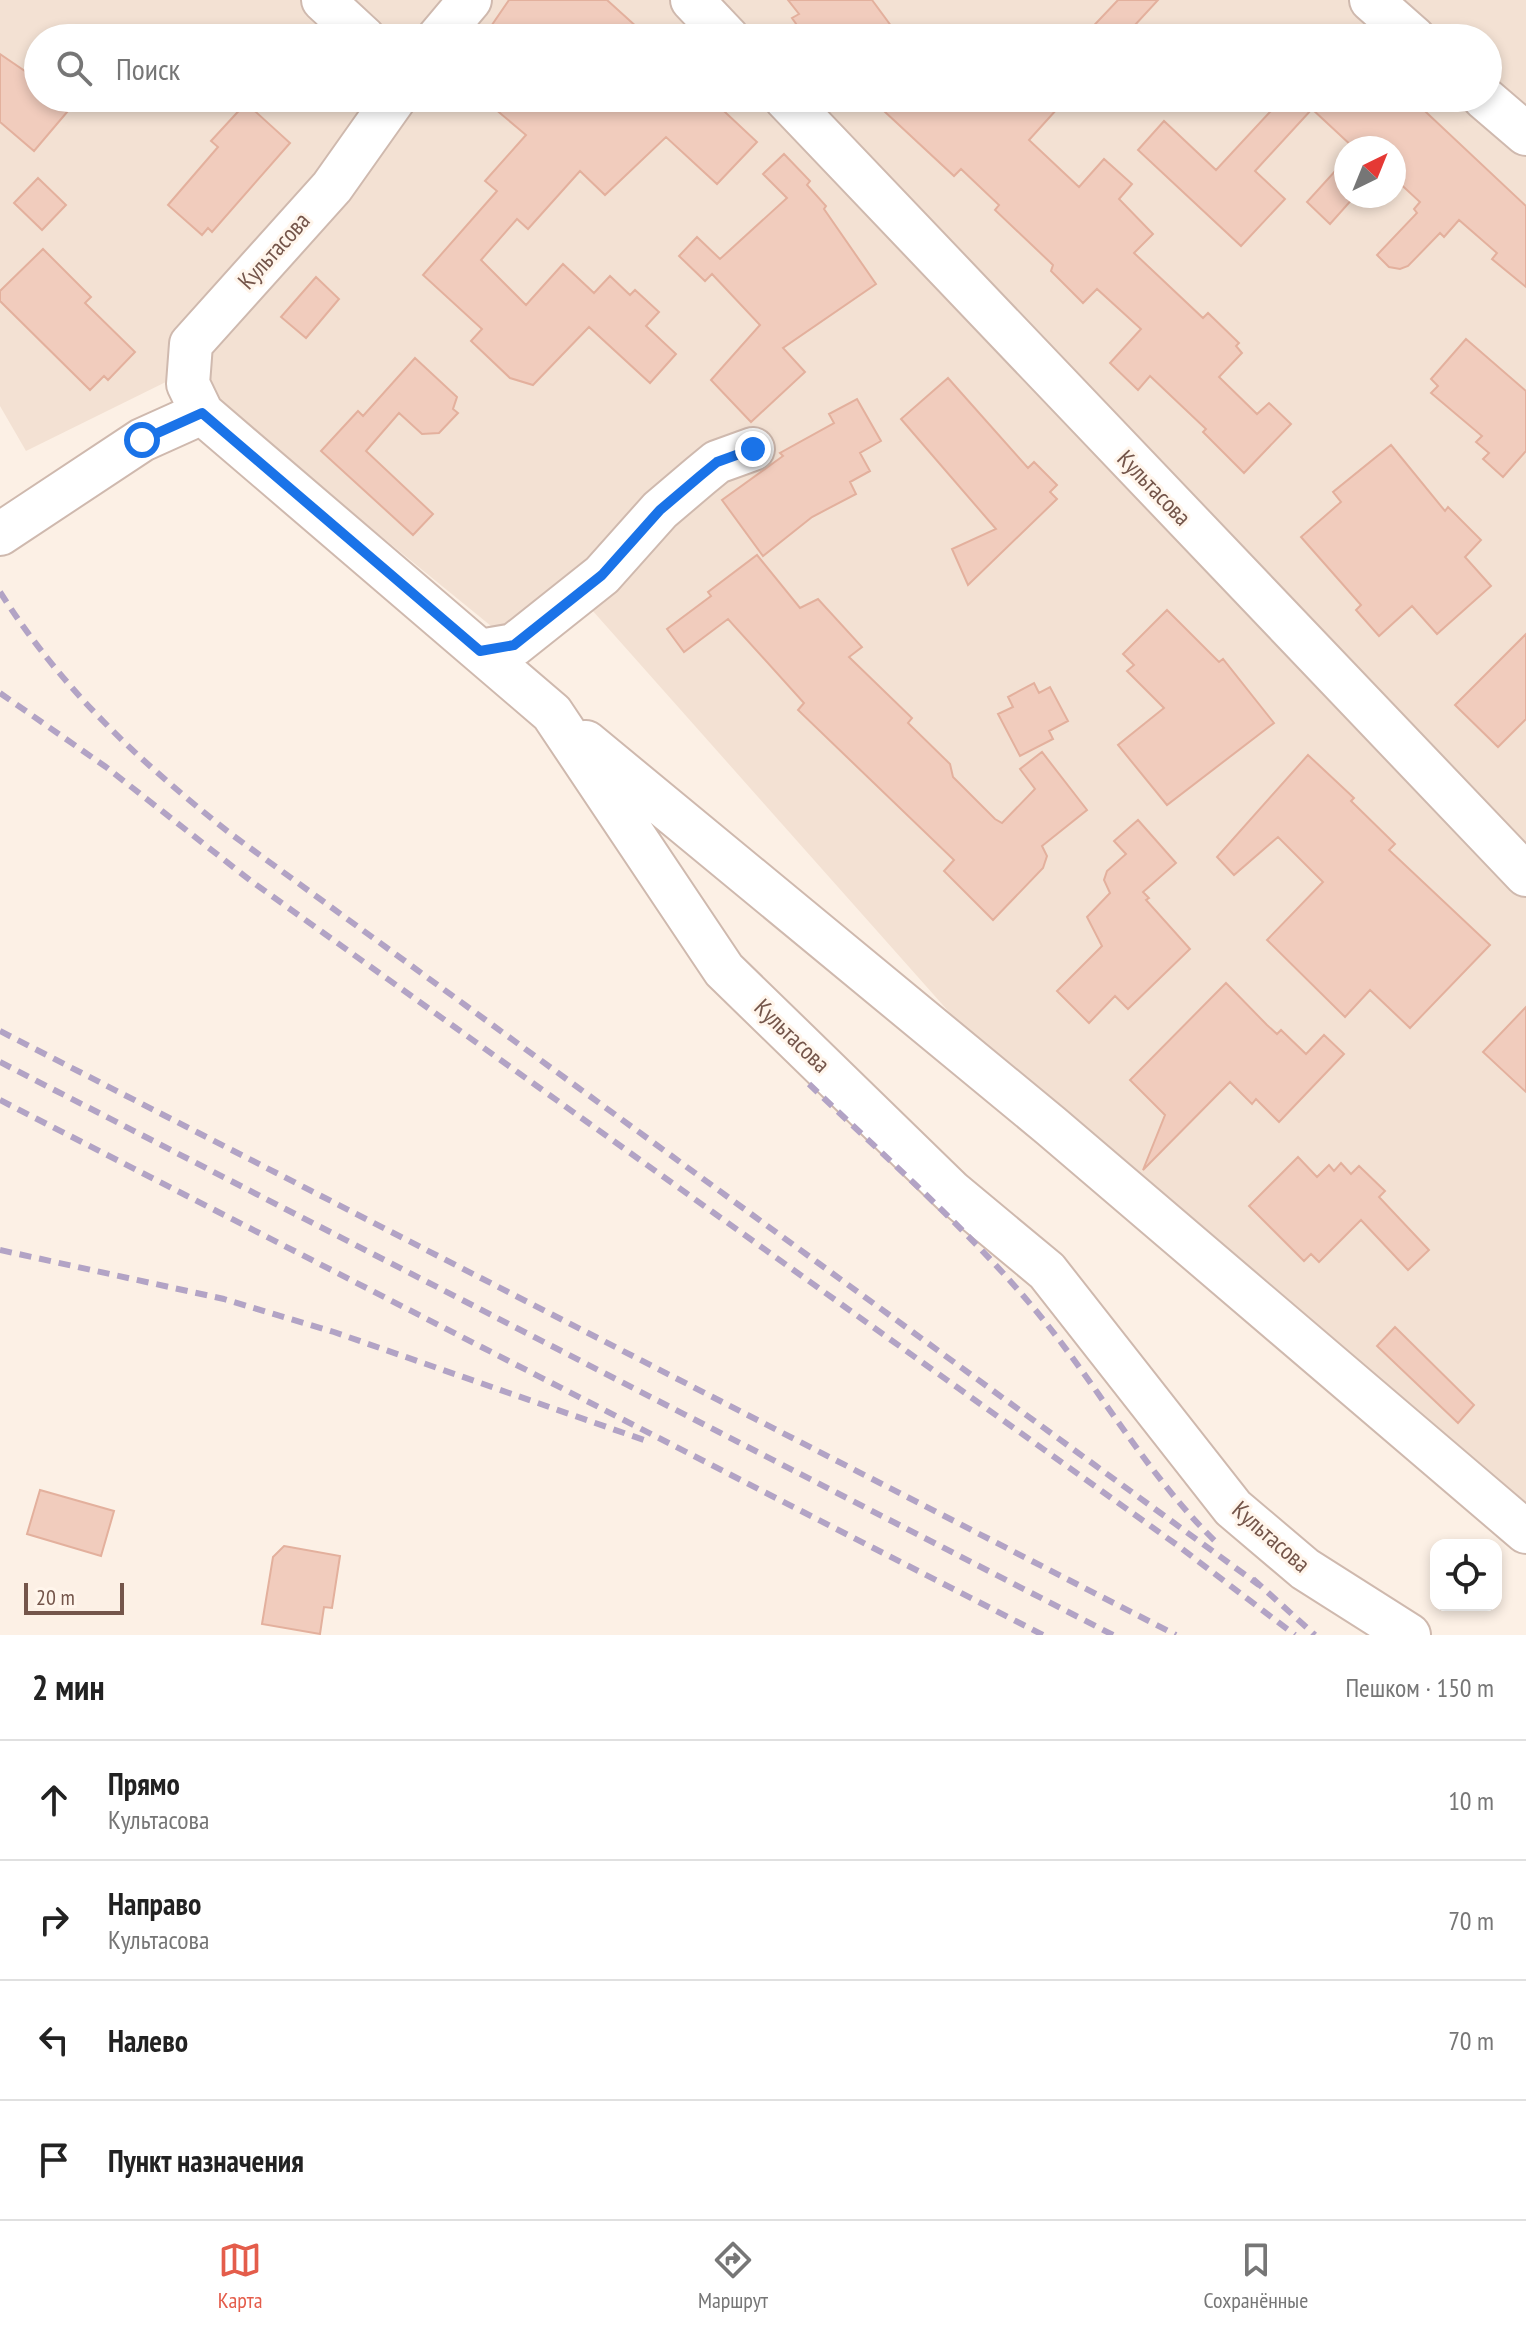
<!DOCTYPE html>
<html lang="ru">
<head>
<meta charset="utf-8">
<style>
  :root { --surface:#fff; --page:#f2f2f2; --text:#222; --muted:#767676; --line:#e0e0e0; --accent:#e45d4b }
  body { margin:0; font-family:"PT Sans Narrow",sans-serif; background:var(--page); color:var(--text) }
  .controls { position:absolute; right:24px; bottom:24px; display:grid; overflow:hidden; border-radius:16px; box-shadow:0 4px 12px #0003 }
  .controls button { width:72px; height:72px; display:grid; place-items:center; padding:0; border:0; border-bottom:2px solid var(--line); background:var(--surface); color:var(--text); font:40px sans-serif }
  .compass { position:absolute; left:1334px; top:136px; width:72px; height:72px; border-radius:50%; background:var(--surface); box-shadow:0 4px 12px #0003; rotate:43deg }
  .scale { position:absolute; left:24px; bottom:20px; width:100px; box-sizing:border-box; padding-left:8px; border:4px solid #74554a; border-top:0; font-size:22px; line-height:28px; white-space:nowrap; color:#74554a; -webkit-text-stroke:6px #fff5eb; paint-order:stroke }
  .stop { position:absolute; width:24px; height:24px; margin:-18px; border:6px solid #1a73e8; border-radius:50%; background:#fff }
  .stop.end { background:#1a73e8; border-color:#fff; box-shadow:0 2px 8px #0008 }
  .list { margin:0; padding:0; list-style:none }
  h2 { display:flex; justify-content:space-between; align-items:center; height:104px; margin:0; padding:0 32px; font-size:34px }
  h2 small { font-size:26px; font-weight:400; color:var(--muted) }
  .list li { display:grid; grid-template-columns:52px 1fr auto; gap:24px; align-items:center; box-sizing:border-box; height:120px; padding:0 32px; border-top:2px solid var(--line) }
  .list b { display:block; font-size:30px; white-space:nowrap }
  .list p { margin:0; font-size:26px; white-space:nowrap; color:var(--muted) }
  .list em { font-size:26px; font-style:normal; color:var(--muted) }
  .icon { flex:none; width:44px; height:44px; fill:none; stroke:currentColor; stroke-width:2; stroke-linecap:round; stroke-linejoin:round }
  .map { position:relative; flex:none; width:1526px; height:1635px; overflow:hidden }
  .search { position:absolute; background:var(--surface); box-shadow:0 4px 12px #0003; left:24px; right:24px; top:24px; height:88px; display:flex; align-items:center; gap:20px; box-sizing:border-box; padding:0 28px; border-radius:44px; color:var(--muted); font-size:30px }
  .sheet { height:584px; background:var(--surface) }
  nav { display:flex; justify-content:space-around; align-items:center; box-sizing:border-box; height:112px; border-top:2px solid var(--line); background:var(--surface); font-size:22px; color:var(--muted) }
  nav a { display:grid; justify-items:center; gap:4px }
  nav .on { color:var(--accent) }
  .map>svg:first-child { display:block }
  .residential { fill:#f3e1d3; fill-rule:evenodd }
  .building { fill:#f1ccbd; stroke:#e3b09d; stroke-width:2 }
  .lines { fill:none; stroke-linecap:round; stroke-linejoin:round }
  .minor-casing { stroke:#cfb9ae; stroke-width:46 }
  .minor { stroke:#fff; stroke-width:42 }
  .rail { stroke:#b2a3c5; stroke-width:6; stroke-dasharray:12 8; stroke-linecap:butt }
  .route { stroke:#1a73e8; stroke-width:10 }
  .labels { text-anchor:middle; stroke-width:6; stroke-linejoin:round; paint-order:stroke }
  .street-label { font-size:24px; fill:#74554a; stroke:#fff5eb }
</style>
</head>
<body>
<div class="map">
<svg width="1526" height="1635" viewBox="0 0 1526 1635">
  <rect width="100%" height="100%" fill="#fcf0e5"/>
  <path class="residential" d="M0 0H1526V1520L1132 1218 568 583 507 639 182 374 26 451 0 406ZM38 38H1488V98H38ZM1346 148H1394V196H1346Z"/>
  <path class="building" d="M509 0H607L649 38H483Z
    M788 0H872L900 38H806L792 18 799 14Z
    M1118 0H1158L1123 38H1082Z
    M0 54 38 80V98H79L34 151 0 122Z
    M482 98H710L757 142 717 184 666 137 605 195 580 171 528 229 517 219 481 260 526 305 563 264 594 293 610 276 630 295 635 290 659 312 646 326 676 354 650 383 589 327 533 385 510 378 471 341 482 329 423 275 497 191 485 181 526 135Z
    M870 98H1067L1029 140 1079 187 1104 159 1132 184 1119 199 1153 234 1134 253 1203 318 1208 313 1239 343 1236 346 1242 353 1219 377 1257 414 1269 403 1291 424 1244 473 1203 432 1206 429 1150 376 1138 390 1110 363 1141 329 1097 289 1083 303 1051 271 1053 265 995 210 999 205 961 169 954 176Z
    M1283 98H1411L1526 206V287L1492 259 1497 253 1459 220 1444 237 1440 233 1408 266 1400 269 1389 267 1377 255 1417 213 1414 209 1420 202 1394 178V148H1354L1312 109 1255 171 1285 199 1241 246 1138 150 1164 121 1216 170Z
    M246 103 290 143 212 232 208 228 202 235 168 205 218 147 211 141Z
    M784 154 810 181 807 185 826 206 824 209 876 284 783 348 805 372 751 422 711 380 760 325 712 274 705 281 679 256 697 237 720 259 787 198 763 174Z
    M1346 159V196H1355L1330 224 1307 202Z
    M38 178 66 205 42 230 14 203Z
    M43 249 91 297 85 303 135 352 108 380 104 376 90 390 0 301V291Z
    M316 277 339 299 306 338 281 317Z
    M1466 339 1526 391V451L1503 477 1483 459 1489 453 1476 442 1482 436 1431 393 1438 386 1431 379Z
    M415 358 457 397 453 409 458 413 439 433 422 434 399 413 366 451 433 514 413 535 321 451 358 411 363 416Z
    M948 378 1028 468 1034 462 1057 485 1050 492 1057 499 968 585 952 549 996 529 901 419Z
    M857 399 881 441 860 453 870 471 850 482 856 494 812 517 763 556 722 500 783 456 780 453 834 423 829 414Z
    M1391 445 1445 511 1448 507 1481 540 1465 557 1491 586 1437 634 1412 606 1379 636 1356 610 1361 605 1301 537 1341 502 1333 492Z
    M757 555 800 608 818 599 862 647 849 657 912 718 908 723 950 764 953 777 995 819 1002 823 1035 789 1020 769 1042 752 1087 810 1042 846 1047 856 1043 868 993 920 944 871 954 860 798 710 804 703 728 619 684 652 667 629 711 596 708 592Z
    M1167 610 1219 662 1223 659 1274 723 1167 805 1118 745 1164 708 1127 671 1134 665 1123 654Z
    M1526 634V719L1498 747 1455 705Z
    M1034 683 1039 693 1050 687 1068 721 1049 731 1053 739 1020 756 998 714 1013 707 1008 697Z
    M1308 755 1354 798 1351 801 1395 844 1389 850 1490 945 1410 1028 1370 990 1345 1017 1267 940 1323 882 1278 837 1234 875 1217 857Z
    M1138 820 1176 863 1143 892 1149 898 1146 900 1190 949 1128 1009 1115 996 1089 1023 1057 991 1102 946 1087 917 1110 893 1104 880 1107 871 1126 854 1114 841Z
    M1226 983 1267 1025 1277 1034 1281 1030 1306 1054 1324 1035 1344 1054 1279 1122 1256 1099 1252 1104 1230 1082 1143 1170 1165 1115 1130 1080Z
    M1526 1007V1092L1483 1052Z
    M1298 1157 1317 1177 1329 1165 1334 1171 1341 1163 1351 1174 1359 1166 1385 1191 1379 1197 1429 1250 1408 1270 1361 1220 1319 1262 1311 1254 1304 1261 1249 1206Z
    M1395 1327 1474 1405 1458 1423 1377 1346Z
    M40 1490 114 1511 101 1556 27 1534Z
    M284 1546 340 1556 332 1608 324 1607 320 1634 262 1624 273 1557Z"/>
  <g class="lines">
    <g class="minor-casing">
      <path id="minor" d="M323 0 364 38
        M692 0 728 38
        M1371 0 1414 38
        M438 38 470 0
        M395 98 332 187 191 344 188 384 202 413 552 713 724 970 952 1192 1047 1271 1233 1508 1305 1569 1409 1635
        M785 98 1526 875
        M1484 98 1526 134
        M0 534 142 440 202 413
        M480 651 514 645 602 575 660 510 700 476 717 462 753 449
        M586 742 1051 1126 1526 1532"/>
    </g>
    <use href="#minor" class="minor"/>
    <path class="rail" d="M0 592C63 691 139 761 231 834L1259 1585
      M0 693 106 767 251 881 1177 1545 1295 1635
      M0 1031 1176 1635
      M0 1062 1113 1635
      M809 1084C886 1158 969 1230 1037 1312 1099 1387 1146 1474 1216 1542
      M0 1100 1043 1635
      M0 1250 224 1299 334 1332 644 1440
      M1253 1579 1315 1635"/>
  </g>
  <g class="lines">
    <path class="route" d="M142 440 202 413 480 651 514 645 602 575 660 510 700 476 717 462 753 449"/>
  </g>
  <g class="labels">
    <g class="street-label">
      <text transform="translate(274 251) rotate(-48)" y="8">Культасова</text>
      <text transform="translate(1154 488) rotate(46)" y="8">Культасова</text>
      <text transform="translate(792 1036) rotate(44)" y="8">Культасова</text>
      <text transform="translate(1271 1537) rotate(41)" y="8">Культасова</text>
    </g>
  </g>
</svg>
<div class="controls">
<button><svg class="icon" aria-label="locate" viewBox="0 0 24 24"><circle cx="12" cy="12" r="6"/><path d="M12 2v4M12 18v4M2 12h4M18 12h4"/></svg></button>
</div>
<svg class="compass" viewBox="-18 -18 36 36"><path d="M0-13l5 13h-10z" fill="#e53935"/><path d="M0 13l5-13h-10z" fill="#767676"/></svg>
<div class="scale">20 m</div>
<div class="stop" style="left:142px;top:440px"></div>
<div class="stop end" style="left:753px;top:449px"></div>
<div class="search"><svg class="icon" aria-label="search" viewBox="0 0 24 24"><circle cx="10" cy="10" r="6"/><path d="M15 15l6 6"/></svg>Поиск</div>
</div>
<section class="sheet">
<h2>2 мин<small>Пешком · 150 m</small></h2>
<ul class="list">
<li><svg class="icon" aria-label="ahead" viewBox="0 0 24 24"><path d="M12 20V5M6 11l6-6 6 6"/></svg><div><b>Прямо</b><p>Культасова</p></div><em>10 m</em></li>
<li><svg class="icon" aria-label="right" viewBox="0 0 24 24"><path d="M7 20v-9h11M14 6l5 5-5 5"/></svg><div><b>Направо</b><p>Культасова</p></div><em>70 m</em></li>
<li><svg class="icon" aria-label="left" viewBox="0 0 24 24"><path d="M17 20v-9H6M10 6l-5 5 5 5"/></svg><div><b>Налево</b></div><em>70 m</em></li>
<li><svg class="icon" aria-label="arrive" viewBox="0 0 24 24"><path d="M6 21V4h12l-3 4 3 4H6"/></svg><div><b>Пункт назначения</b></div></li>
</ul>
</section>
<nav>
<a class="on"><svg class="icon" aria-label="map" viewBox="0 0 24 24"><path d="M3 6l6-2 6 2 6-2v14l-6 2-6-2-6 2zM9 4v14M15 6v14"/></svg>Карта</a>
<a><svg class="icon" aria-label="directions" viewBox="0 0 24 24"><path d="M12 3l9 9-9 9-9-9zM9 14v-3h6M13 9l2 2-2 2"/></svg>Маршрут</a>
<a><svg class="icon" aria-label="saved" viewBox="0 0 24 24"><path d="M7 4h10v16l-5-4-5 4z"/></svg>Сохранённые</a>
</nav>
</body>
</html>
